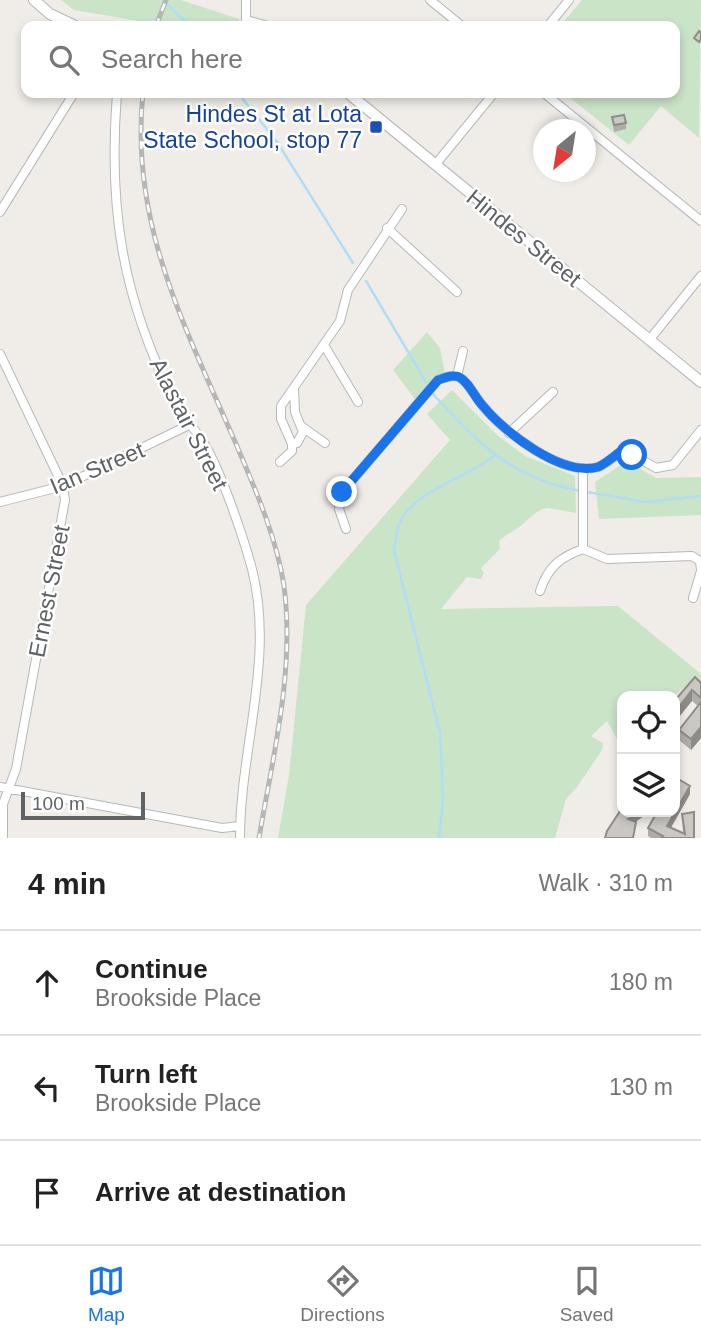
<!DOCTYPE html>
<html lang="en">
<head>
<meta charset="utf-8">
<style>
  :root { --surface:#fff; --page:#f6f6f6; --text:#222; --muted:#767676; --line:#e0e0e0; --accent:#1a73e8 }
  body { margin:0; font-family:Helvetica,sans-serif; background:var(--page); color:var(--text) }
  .controls { position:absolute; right:21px; bottom:21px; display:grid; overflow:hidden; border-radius:14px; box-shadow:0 4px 10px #0003 }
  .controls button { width:63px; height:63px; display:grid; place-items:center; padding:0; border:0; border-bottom:2px solid var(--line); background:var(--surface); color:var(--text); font:35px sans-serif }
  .compass { position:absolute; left:533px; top:119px; width:63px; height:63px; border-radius:50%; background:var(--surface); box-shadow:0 4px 10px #0003; rotate:210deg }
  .scale { position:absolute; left:21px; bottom:18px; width:124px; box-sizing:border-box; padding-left:7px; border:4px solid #5f6366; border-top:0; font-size:19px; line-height:24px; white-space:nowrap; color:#5f6366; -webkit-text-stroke:5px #fff; paint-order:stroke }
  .stop { position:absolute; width:21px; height:21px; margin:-16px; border:5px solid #1a73e8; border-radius:50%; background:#fff }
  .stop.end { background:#1a73e8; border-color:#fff; box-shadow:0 2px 7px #0008 }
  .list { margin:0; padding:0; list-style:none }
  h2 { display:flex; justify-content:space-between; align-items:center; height:91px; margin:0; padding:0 28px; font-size:30px }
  h2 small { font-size:23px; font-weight:400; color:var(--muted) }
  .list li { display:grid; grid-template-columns:46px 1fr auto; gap:21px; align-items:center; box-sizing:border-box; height:105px; padding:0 28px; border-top:2px solid var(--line) }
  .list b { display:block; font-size:26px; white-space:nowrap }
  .list p { margin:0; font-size:23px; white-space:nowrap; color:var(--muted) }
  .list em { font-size:23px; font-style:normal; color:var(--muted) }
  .icon { flex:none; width:38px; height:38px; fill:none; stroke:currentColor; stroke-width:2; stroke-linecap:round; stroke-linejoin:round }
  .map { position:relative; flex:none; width:701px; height:838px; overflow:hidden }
  .search { position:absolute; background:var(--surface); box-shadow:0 4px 10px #0003; left:21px; right:21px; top:21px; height:77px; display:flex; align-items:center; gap:18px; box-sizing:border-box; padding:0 24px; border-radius:14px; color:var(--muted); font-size:26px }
  .sheet { height:406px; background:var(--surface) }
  nav { display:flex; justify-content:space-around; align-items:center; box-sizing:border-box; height:98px; border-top:2px solid var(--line); background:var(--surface); font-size:19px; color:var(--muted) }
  nav a { display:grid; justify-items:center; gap:4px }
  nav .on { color:var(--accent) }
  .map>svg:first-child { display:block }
  .green { fill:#cae4c8 }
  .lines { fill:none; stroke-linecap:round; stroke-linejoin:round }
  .stream { stroke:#b1ddf7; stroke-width:2.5 }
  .minor-casing { stroke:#b5b8bb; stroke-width:10 }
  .tertiary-casing { stroke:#b5b8bb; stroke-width:12 }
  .minor { stroke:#fff; stroke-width:8 }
  .tertiary { stroke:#fff; stroke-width:10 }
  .rail-casing { stroke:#b5b6b6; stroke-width:5 }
  .rail { stroke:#fff; stroke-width:2.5; stroke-dasharray:8; stroke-linecap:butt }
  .wall { fill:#afaca9 }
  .shaded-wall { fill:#8e8c89 }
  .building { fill:#cbc8c4; stroke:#8e8c89; stroke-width:2 }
  .route { stroke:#1a73e8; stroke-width:9 }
  .transit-dot { fill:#1a4fb4; stroke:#fff; stroke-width:2.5 }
  .labels { text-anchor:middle; stroke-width:5; stroke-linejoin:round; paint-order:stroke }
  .transit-label { font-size:23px; fill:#164399; stroke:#fff; text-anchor:end }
  .street-label { font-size:23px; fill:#5f6366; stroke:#fff }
</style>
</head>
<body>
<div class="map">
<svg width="701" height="838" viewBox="0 0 701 838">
  <rect width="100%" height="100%" fill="#f0ede8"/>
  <path class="green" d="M61 0H181L239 19 238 26H168L74 10Z
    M582 0H701L699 138 661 106 629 145 564 93H675V26H560Z
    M427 332 440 348 445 374 435 377 415 399 393 370Z
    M452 390 497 435 525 456 575 476 576 513C543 508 547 502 522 525 515 531 506 534 499 541L500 549 481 568 484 573 481 579 467 577 441 609 618 606 701 674V684L693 680 674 696H622V748L607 721 591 736 603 743 602 750 577 787 566 799 555 838H278L289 775 306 605 450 440 427 414Z
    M627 461 656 478 701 477V515L599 519 595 482Z"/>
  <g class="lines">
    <path class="stream" d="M163 0 190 26
      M238 93 277 142 353 263
      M366 281 426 382
      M433 394C480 445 510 477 580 491
      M587 492 645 502 701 496
      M439 838 443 798 440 733 394 550C396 541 396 530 400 522 412 492 469 477 494 456"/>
    <g class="minor-casing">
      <path id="minor" d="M246 0V26
        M430 0 462 26
        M246 20 268 26
        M548 26 569 0
        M117 93C108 208 122 297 174 401 183 417 196 430 205 445 222 474 243 536 252 569 275 659 240 748 240 838
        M544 93 701 221
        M435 165 494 93
        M0 212 74 93
        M387 228 457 292
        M650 339 701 276
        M324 345 358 402
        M0 354 63 486 65 500 16 769 3 804V838
        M457 376 463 351
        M294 389 295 412 303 432 297 443 292 444 281 419V406L340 321 348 290 402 209
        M301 426 325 443
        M509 433 553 392
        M280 462 292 451V444
        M583 468V549L607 559 692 556 700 561 701 570
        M0 502 63 486 189 425
        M346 529 339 509 342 492 438 380C444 378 452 374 459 377 469 382 475 398 483 406 504 432 562 477 598 467 605 465 613 457 620 452L633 455 656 468 673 465 701 430
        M540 591C548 567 560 557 583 549
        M693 598 701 571
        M0 787 222 828 240 826"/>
    </g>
    <g class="tertiary-casing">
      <path id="tertiary" d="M34 0 50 14 75 26
        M348 93 701 382"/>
    </g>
    <use href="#minor" class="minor"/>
    <use href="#tertiary" class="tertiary"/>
    <g class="rail-casing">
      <path id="rail" d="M156 26 166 0
        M143 93C129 226 188 332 239 451 257 493 277 540 284 586 295 671 273 755 259 838"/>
    </g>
    <use href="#rail" class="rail"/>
  </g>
  <path class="wall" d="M612 117 626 123V129L614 132Z
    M701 683V738L691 750 679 740V730L698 706 692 701 675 700Z
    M690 794 671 828 683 834 682 814 695 838H651L648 836V828Z"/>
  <path class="shaded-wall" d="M692 690V701L675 722V712Z
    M701 727V738L691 750V739Z
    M690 786V794L667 834V826Z
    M639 812H650L628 827V819Z"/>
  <path class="building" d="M699 31 701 33V39L699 42 694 38Z
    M624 115 626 123 614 125 612 117Z
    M695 677 701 683V698L692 690 675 712V700Z
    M701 702V727L691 739 679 730Z
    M675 777 690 786 667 826 685 834 682 814 694 812V838H661L663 836 648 828 657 812H675Z
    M622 808V812H639L628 819 636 822 633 838H605L607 831Z"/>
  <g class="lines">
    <path class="route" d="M342 492 438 380C445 378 452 374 459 377 469 382 475 398 483 406 504 432 562 477 598 467 605 464 613 457 620 452L632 455"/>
  </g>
  <rect class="transit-dot" x="369" y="120" width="14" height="14" rx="3.5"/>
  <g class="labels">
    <g class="transit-label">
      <text x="362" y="122">Hindes St at Lota<tspan x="362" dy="26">State School, stop 77</tspan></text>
    </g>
    <g class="street-label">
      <text transform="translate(524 238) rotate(39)" y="8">Hindes Street</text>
      <text transform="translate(189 424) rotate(63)" y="8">Alastair Street</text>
      <text transform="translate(97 468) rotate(-23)" y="8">Ian Street</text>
      <text transform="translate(49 591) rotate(-79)" y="8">Ernest Street</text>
    </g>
  </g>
</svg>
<div class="controls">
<button><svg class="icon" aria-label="locate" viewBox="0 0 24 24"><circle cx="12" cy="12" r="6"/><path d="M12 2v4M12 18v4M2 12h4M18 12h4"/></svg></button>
<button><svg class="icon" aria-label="layers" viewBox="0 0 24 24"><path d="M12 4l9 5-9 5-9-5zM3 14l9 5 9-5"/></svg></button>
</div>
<svg class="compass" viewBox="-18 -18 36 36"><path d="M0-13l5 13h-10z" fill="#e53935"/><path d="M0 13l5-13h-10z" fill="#767676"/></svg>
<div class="scale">100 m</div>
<div class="stop" style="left:632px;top:455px"></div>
<div class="stop end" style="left:342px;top:492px"></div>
<div class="search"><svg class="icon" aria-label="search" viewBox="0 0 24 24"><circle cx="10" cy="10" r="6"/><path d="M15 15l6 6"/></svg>Search here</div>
</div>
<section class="sheet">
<h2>4 min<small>Walk · 310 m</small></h2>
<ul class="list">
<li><svg class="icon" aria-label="ahead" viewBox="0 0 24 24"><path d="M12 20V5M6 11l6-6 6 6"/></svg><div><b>Continue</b><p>Brookside Place</p></div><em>180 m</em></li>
<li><svg class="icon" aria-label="left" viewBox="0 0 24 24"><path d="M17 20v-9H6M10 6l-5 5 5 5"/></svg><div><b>Turn left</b><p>Brookside Place</p></div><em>130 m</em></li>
<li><svg class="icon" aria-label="arrive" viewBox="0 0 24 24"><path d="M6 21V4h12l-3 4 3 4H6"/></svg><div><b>Arrive at destination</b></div></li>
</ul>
</section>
<nav>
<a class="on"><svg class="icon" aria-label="map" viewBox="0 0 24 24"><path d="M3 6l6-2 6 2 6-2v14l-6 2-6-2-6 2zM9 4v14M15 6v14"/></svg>Map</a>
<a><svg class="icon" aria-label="directions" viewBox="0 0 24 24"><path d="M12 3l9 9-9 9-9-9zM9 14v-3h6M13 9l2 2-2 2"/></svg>Directions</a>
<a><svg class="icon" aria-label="saved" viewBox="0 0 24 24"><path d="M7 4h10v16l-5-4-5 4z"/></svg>Saved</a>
</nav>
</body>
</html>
